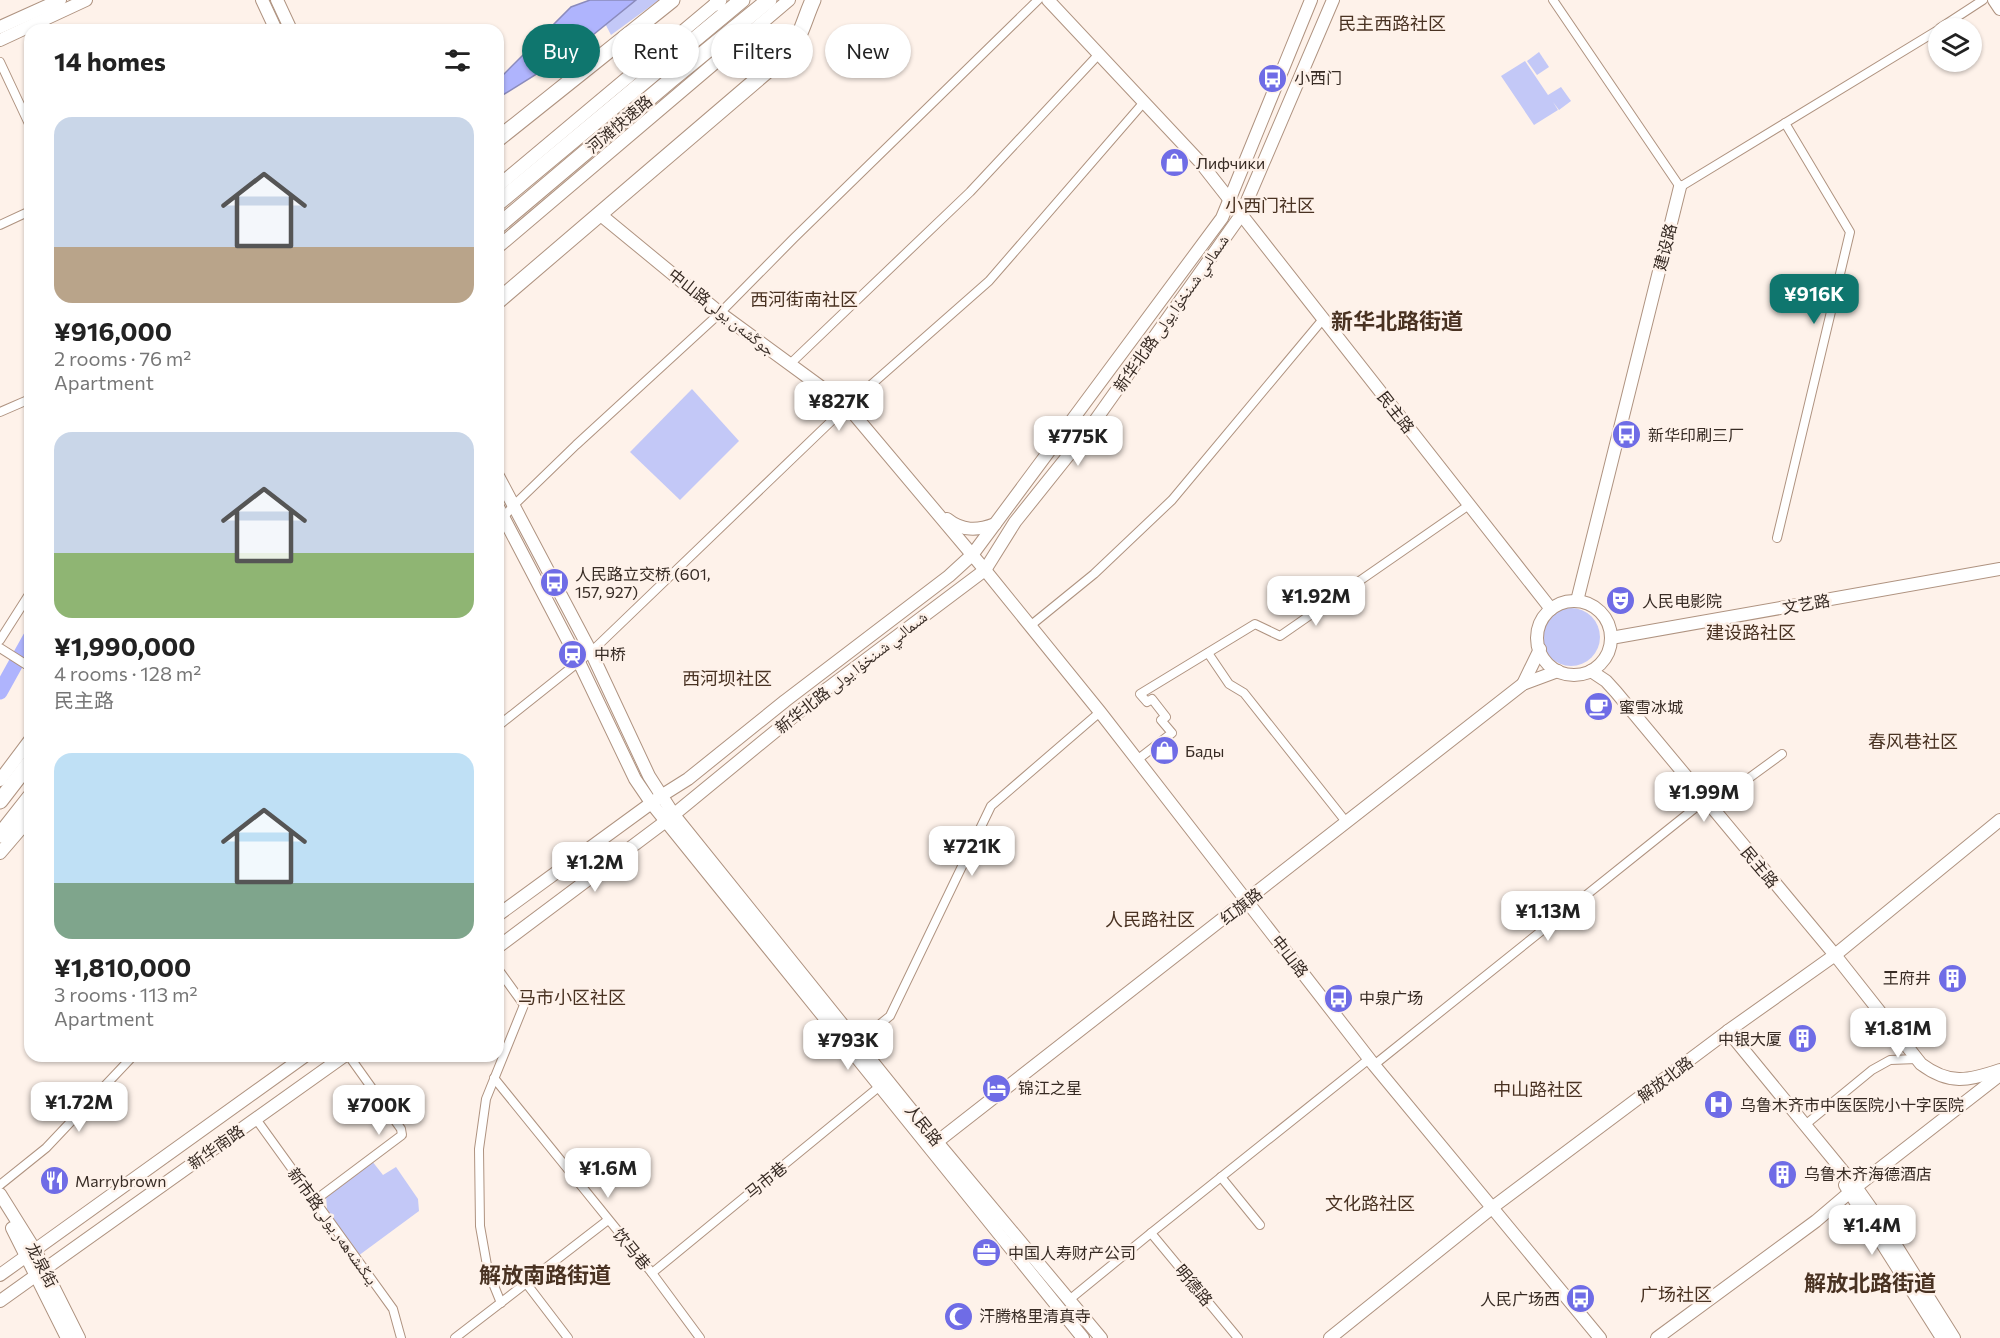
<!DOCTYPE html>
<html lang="en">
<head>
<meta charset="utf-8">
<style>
	:root { --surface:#fff; --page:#f6f6f6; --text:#222; --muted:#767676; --accent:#0f766e }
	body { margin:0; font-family:Commissioner,"Noto Naskh Arabic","Noto Sans SC",sans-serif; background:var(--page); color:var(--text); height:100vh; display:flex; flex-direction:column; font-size:22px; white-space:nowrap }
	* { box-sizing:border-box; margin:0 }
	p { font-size:20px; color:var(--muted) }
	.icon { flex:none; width:33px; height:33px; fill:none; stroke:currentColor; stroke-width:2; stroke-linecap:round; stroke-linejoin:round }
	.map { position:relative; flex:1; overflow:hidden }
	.drawer { position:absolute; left:24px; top:24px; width:480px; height:1038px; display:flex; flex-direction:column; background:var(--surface); border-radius:18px; box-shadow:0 2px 4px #0004 }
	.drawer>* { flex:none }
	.banner { position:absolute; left:522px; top:24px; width:570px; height:54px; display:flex; gap:12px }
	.fabs { position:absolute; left:1928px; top:18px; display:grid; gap:12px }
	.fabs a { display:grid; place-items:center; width:54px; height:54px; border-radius:50%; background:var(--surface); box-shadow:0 2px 4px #0004; font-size:30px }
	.price { position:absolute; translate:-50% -51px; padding:0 14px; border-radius:12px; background:#fff; color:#222; font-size:20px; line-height:39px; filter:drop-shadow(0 2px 3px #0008) }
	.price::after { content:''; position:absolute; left:50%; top:36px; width:18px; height:14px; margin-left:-9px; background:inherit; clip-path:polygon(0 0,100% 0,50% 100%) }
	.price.current { background:var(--accent); color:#fff }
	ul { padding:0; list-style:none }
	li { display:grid; align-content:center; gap:12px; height:318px; padding:0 30px }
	li span { display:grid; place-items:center; height:186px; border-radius:18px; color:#555 }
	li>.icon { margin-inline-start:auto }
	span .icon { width:108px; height:108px; fill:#fffc; stroke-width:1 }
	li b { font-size:26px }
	h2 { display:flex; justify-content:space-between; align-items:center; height:72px; padding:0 30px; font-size:26px }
	.chip { padding:0 21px; border-radius:27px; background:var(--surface); box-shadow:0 2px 4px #0004; font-size:21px; line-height:54px }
	.chip.current { background:var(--accent); color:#fff }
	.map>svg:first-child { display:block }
	.green { fill:#c3c8f7 }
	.water { fill:#afb4fd; stroke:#8b8bbc; stroke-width:1.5 }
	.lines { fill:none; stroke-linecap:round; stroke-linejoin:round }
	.river { stroke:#afb4fd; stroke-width:15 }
	.street-casing { stroke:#af9380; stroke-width:10 }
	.secondary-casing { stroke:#af9380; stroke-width:14 }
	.primary-casing { stroke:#af9380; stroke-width:14 }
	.highway-casing { stroke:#af9380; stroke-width:17 }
	.street { stroke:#fff; stroke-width:8 }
	.secondary { stroke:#fff; stroke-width:12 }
	.primary { stroke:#fff; stroke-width:12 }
	.highway { stroke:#fff; stroke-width:15 }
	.labels { text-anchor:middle; stroke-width:5; stroke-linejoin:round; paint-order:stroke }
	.poi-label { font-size:16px; fill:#372b24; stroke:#fef2ea; text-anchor:start }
	.street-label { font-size:16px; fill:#372b24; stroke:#fef2ea }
	.neighbourhood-label { font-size:18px; fill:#493222; stroke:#fef2ea }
	.district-label { font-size:22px; font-weight:bold; fill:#493222; stroke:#fef2ea }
</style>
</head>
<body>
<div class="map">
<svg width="2000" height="1338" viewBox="0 0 2000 1338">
	<rect width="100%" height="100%" fill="#fef2ea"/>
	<g class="green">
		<polygon points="593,0 659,0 611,35"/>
		<polygon points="1539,52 1549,67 1537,75 1527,61"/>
		<polygon points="1525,61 1548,95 1561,87 1571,101 1559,110 1553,102 1558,110 1534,125 1501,76"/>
		<polygon points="692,389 739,441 680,500 630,452"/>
		<circle cx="1571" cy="637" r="29"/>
		<polygon points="372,1161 383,1175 396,1167 418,1199 419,1211 358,1256 327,1209 326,1196"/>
	</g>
	<polygon class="water" points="590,0 636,0 572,52 498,98 498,80 571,7"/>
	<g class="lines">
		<polyline class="river" points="0,692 30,638"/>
		<defs>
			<g id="street">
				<polyline points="1553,0 1680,187 1938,30"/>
				<polyline points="1940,28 1983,0"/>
				<polyline points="0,62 30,126"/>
				<polyline points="0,225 30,211"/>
				<polyline points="790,364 970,192 1099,54"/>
				<polyline points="0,412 30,399"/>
				<polyline points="498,524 513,506 576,445 720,313 794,238 1038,0"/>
				<polyline points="1777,538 1850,232 1785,123"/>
				<polyline points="1030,626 1094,574 1172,500 1324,318"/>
				<polyline points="0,640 30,593"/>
				<polyline points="0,648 30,667"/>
				<polyline points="1208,653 1229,684 1244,693 1347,823"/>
				<polyline points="498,726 591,652 847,406 989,281 1144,102"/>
				<polyline points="1137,760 1172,733 1161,720 1166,717 1152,699 1147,702 1140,694 1255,624 1280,636 1469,505"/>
				<polyline points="498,969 524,1005 486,1099 479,1149 480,1226 488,1271 501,1303"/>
				<polyline points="857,1043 890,1016 991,806 1100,712"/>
				<polyline points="1374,1065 1705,800 1734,789 1782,754"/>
				<polyline points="494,1078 652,1273 700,1338"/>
				<polyline points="256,1119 393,1309 401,1338"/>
				<polyline points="1805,1125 1872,1070 1890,1060 1917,1059"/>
				<polyline points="1221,1177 1260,1225"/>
				<polyline points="0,1185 46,1148 133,1056"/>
				<polyline points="314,1201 402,1135 401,1129 349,1056"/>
				<polyline points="1151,1233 1238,1338"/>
				<polyline points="652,1273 880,1086"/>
				<polyline points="526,1283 568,1338"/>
				<polyline points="1069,1300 1151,1233 1369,1059"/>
				<polyline points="455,1338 608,1220"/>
			</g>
			<g id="secondary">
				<polyline points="262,0 276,30"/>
				<polyline points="277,0 291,30"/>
				<polyline points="1048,0 1200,162 1551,609"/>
				<polyline points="0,27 60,0"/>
				<polyline points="0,40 86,0"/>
				<polyline points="498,186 720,0"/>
				<polyline points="602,216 720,313 847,406 985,570 1100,712 1374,1065 1600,1338"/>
				<polyline points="498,247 789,0"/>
				<polyline points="498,476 591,652 649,776 674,815 937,1142 1101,1338"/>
				<polyline points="498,507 579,662 635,779 652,804 1083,1338"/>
				<path d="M947 519C962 531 977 531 995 524"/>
				<polyline points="1577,601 1680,187"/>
				<circle cx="1574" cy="638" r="37"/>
				<polyline points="1611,638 2000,569"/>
				<path d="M1591 671 1606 681 1616 692 1835 955 1921 1064C1949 1085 1968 1081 2000 1070"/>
				<polyline points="1523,684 1540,649"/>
				<polyline points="0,780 30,740"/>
				<polyline points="0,853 30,818"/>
				<polyline points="498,915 661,796 688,779 785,701 949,576 972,555 1222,218 1311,0"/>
				<polyline points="498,947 666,821 828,688 985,570 1015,522 1087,432 1241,215 1333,0"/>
				<polyline points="1728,1031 1856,1187 1885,1228 1954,1338"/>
				<polyline points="933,1145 1523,684 1558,671"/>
				<polyline points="1845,1185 1942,1338"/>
				<polyline points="0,1194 35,1250 79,1338"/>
				<polyline points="12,1228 67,1338"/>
				<polyline points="0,1275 305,1056"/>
				<polyline points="0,1301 344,1056"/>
			</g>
			<g id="primary">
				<polyline points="1994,0 2000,9"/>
				<polyline points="1330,1338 1493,1207 1728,1031 1835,955 2000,820"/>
				<polyline points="1657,1338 1816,1221 1856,1187 2000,1075"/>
			</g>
			<g id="highway">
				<polyline points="717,3 719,0"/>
				<path d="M747 34C774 29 777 53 761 70"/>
				<polyline points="498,139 672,0"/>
				<polyline points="498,203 742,0"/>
				<polyline points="498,226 672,79 769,0"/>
				<path d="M498 301 788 53C802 35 804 20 813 0"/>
				<polyline points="0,801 30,762"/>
				<polyline points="0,835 30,797"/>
			</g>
		</defs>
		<use href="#street" class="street-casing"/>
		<use href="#secondary" class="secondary-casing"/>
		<use href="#primary" class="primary-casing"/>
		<use href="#highway" class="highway-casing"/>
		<use href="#street" class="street"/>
		<use href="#secondary" class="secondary"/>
		<use href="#primary" class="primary"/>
		<use href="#highway" class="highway"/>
	</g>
	<defs>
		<symbol id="bus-disc" viewBox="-11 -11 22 22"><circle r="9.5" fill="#6f6ce6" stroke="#fef2ea"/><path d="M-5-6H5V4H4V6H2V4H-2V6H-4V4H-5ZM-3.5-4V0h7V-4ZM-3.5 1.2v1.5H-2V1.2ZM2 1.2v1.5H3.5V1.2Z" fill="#fff"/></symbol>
		<symbol id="shop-disc" viewBox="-11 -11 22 22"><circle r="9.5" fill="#6f6ce6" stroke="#fef2ea"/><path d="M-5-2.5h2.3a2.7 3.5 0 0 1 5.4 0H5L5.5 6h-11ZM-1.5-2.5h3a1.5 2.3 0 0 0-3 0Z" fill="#fff"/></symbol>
		<symbol id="theatre-disc" viewBox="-11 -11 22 22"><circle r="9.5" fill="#6f6ce6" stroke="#fef2ea"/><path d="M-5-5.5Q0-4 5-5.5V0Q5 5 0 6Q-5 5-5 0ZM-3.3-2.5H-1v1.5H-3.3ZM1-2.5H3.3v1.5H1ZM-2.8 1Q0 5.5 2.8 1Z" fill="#fff"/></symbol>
		<symbol id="station-disc" viewBox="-11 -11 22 22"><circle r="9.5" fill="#6f6ce6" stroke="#fef2ea"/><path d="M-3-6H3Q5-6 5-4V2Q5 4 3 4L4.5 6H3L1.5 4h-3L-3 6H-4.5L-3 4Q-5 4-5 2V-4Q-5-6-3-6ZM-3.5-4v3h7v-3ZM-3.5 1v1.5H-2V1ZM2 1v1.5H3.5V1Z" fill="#fff"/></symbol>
		<symbol id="cafe-disc" viewBox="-11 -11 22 22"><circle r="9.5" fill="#6f6ce6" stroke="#fef2ea"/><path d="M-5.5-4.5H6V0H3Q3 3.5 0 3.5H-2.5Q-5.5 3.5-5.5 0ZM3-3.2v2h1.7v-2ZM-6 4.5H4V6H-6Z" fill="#fff"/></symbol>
		<symbol id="building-disc" viewBox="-11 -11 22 22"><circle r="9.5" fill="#6f6ce6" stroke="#fef2ea"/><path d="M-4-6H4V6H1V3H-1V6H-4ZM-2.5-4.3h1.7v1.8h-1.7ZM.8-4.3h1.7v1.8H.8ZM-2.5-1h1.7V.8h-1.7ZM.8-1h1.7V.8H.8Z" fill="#fff"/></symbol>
		<symbol id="hotel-disc" viewBox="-11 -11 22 22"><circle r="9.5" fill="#6f6ce6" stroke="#fef2ea"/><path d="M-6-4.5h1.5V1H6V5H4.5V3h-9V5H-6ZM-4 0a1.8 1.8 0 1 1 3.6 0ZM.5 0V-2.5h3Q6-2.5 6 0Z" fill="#fff"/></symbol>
		<symbol id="hospital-disc" viewBox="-11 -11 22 22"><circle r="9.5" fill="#6f6ce6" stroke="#fef2ea"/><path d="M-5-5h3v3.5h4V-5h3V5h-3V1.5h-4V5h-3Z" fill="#fff"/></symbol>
		<symbol id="restaurant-disc" viewBox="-11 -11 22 22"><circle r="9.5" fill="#6f6ce6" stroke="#fef2ea"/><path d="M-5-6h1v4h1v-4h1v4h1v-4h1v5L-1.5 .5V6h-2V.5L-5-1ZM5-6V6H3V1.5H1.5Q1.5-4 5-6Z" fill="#fff"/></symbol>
		<symbol id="office-disc" viewBox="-11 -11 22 22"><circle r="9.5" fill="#6f6ce6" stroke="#fef2ea"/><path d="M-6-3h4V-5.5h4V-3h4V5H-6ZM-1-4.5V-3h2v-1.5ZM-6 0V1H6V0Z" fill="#fff"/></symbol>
		<symbol id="mosque-disc" viewBox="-11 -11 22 22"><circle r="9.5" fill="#6f6ce6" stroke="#fef2ea"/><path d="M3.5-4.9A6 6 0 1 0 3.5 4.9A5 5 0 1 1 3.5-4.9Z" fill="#fff"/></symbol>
	</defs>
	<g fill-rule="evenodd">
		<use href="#bus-disc" x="1256" y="62" width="33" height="33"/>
		<use href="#shop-disc" x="1158" y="146" width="33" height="33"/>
		<use href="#bus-disc" x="1610" y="418" width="33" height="33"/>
		<use href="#bus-disc" x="538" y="566" width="33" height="33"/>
		<use href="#theatre-disc" x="1604" y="584" width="33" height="33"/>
		<use href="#station-disc" x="556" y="638" width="33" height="33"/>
		<use href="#cafe-disc" x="1582" y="690" width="33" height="33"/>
		<use href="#shop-disc" x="1148" y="734" width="33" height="33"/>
		<use href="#building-disc" x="1936" y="962" width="33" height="33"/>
		<use href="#bus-disc" x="1322" y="982" width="33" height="33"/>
		<use href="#building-disc" x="1786" y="1022" width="33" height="33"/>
		<use href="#hotel-disc" x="980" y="1072" width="33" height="33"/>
		<use href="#hospital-disc" x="1702" y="1088" width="33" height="33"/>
		<use href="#building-disc" x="1766" y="1158" width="33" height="33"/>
		<use href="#restaurant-disc" x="38" y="1164" width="33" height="33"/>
		<use href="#office-disc" x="970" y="1236" width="33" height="33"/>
		<use href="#bus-disc" x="1564" y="1282" width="33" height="33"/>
		<use href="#mosque-disc" x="942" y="1300" width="33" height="33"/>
	</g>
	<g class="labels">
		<g class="poi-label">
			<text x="1294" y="84">小西门</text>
			<text x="1196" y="169">Лифчики</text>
			<text x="1648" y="441">新华印刷三厂</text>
			<text x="575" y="580">人民路立交桥 (601,<tspan x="575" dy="18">157, 927)</tspan></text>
			<text x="1642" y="607">人民电影院</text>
			<text x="594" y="660">中桥</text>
			<text x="1619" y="713">蜜雪冰城</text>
			<text x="1185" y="757">Бады</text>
			<text x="1931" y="984" text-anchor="end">王府井</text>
			<text x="1359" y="1004">中泉广场</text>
			<text x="1782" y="1045" text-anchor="end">中银大厦</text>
			<text x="1018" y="1094">锦江之星</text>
			<text x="1740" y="1111">乌鲁木齐市中医医院小十字医院</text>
			<text x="1804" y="1180">乌鲁木齐海德酒店</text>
			<text x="75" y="1187">Marrybrown</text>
			<text x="1008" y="1259">中国人寿财产公司</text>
			<text x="1560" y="1305" text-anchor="end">人民广场西</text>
			<text x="979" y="1322">汗腾格里清真寺</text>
		</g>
		<g class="street-label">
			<text transform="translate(619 124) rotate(-40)" y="6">河滩快速路</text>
			<text transform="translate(1665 247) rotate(-76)" y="6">建设路</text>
			<text transform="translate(722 312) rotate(38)" y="6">中山路جوڭشەن يولى</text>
			<text transform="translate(1171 313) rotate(-55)" y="6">新华北路 شىمالىي شىنخۇا يولى</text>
			<text transform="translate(1396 412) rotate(52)" y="6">民主路</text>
			<text transform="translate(1806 604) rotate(-10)" y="6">文艺路</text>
			<text transform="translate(851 672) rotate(-38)" y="6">新华北路 شىمالىي شىنخۇا يولى</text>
			<text transform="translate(1760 867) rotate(50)" y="6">民主路</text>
			<text transform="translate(1241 906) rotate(-38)" y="6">红旗路</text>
			<text transform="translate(1290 956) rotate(52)" y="6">中山路</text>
			<text transform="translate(1665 1079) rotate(-37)" y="6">解放北路</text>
			<text transform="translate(924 1125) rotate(51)" y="6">人民路</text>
			<text transform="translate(216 1147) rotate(-35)" y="6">新华南路</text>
			<text transform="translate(766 1180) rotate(-39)" y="6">马市巷</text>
			<text transform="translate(333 1226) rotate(54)" y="6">新市路يىڭىشەھەر يولى</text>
			<text transform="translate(632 1249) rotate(50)" y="6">饮马巷</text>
			<text transform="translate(42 1265) rotate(62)" y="6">龙泉街</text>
			<text transform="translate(1194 1285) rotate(50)" y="6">明德路</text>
		</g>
		<g class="neighbourhood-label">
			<text x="1392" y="30">民主西路社区</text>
			<text x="1270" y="212">小西门社区</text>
			<text x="804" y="306">西河街南社区</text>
			<text x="1751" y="639">建设路社区</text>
			<text x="727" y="685">西河坝社区</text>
			<text x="1913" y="748">春风巷社区</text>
			<text x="1150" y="926">人民路社区</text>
			<text x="572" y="1004">马市小区社区</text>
			<text x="1538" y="1096">中山路社区</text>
			<text x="1370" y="1210">文化路社区</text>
			<text x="1676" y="1301">广场社区</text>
		</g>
		<g class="district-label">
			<text x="1397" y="329">新华北路街道</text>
			<text x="545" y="1283">解放南路街道</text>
			<text x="1870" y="1291">解放北路街道</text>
		</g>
	</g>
</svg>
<div class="fabs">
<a><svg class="icon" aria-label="layers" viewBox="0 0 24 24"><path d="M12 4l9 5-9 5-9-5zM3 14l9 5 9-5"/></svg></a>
</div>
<b class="price current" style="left:1814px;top:325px">¥916K</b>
<b class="price" style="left:839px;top:432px">¥827K</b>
<b class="price" style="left:1078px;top:467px">¥775K</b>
<b class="price" style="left:1316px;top:627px">¥1.92M</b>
<b class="price" style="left:1704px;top:823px">¥1.99M</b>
<b class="price" style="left:972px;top:877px">¥721K</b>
<b class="price" style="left:595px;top:893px">¥1.2M</b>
<b class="price" style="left:1548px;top:942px">¥1.13M</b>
<b class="price" style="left:1898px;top:1059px">¥1.81M</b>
<b class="price" style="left:848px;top:1071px">¥793K</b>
<b class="price" style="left:79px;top:1133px">¥1.72M</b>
<b class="price" style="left:379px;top:1136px">¥700K</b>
<b class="price" style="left:608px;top:1199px">¥1.6M</b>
<b class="price" style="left:1872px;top:1256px">¥1.4M</b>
<div class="banner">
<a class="chip current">Buy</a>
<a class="chip">Rent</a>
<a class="chip">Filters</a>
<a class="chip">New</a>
</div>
<section class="drawer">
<h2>14 homes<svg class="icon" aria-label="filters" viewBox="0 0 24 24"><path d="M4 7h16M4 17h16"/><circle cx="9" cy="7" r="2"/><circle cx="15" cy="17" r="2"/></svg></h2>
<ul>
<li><span style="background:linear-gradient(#c9d6e8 70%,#b9a48a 0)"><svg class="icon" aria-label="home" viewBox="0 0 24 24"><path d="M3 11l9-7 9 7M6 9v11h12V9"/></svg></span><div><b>¥916,000</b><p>2 rooms · 76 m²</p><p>Apartment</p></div></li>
<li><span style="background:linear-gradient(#c9d6e8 65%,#8fb573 0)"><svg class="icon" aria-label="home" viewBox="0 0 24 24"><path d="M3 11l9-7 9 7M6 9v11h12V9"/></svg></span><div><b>¥1,990,000</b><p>4 rooms · 128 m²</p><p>民主路</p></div></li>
<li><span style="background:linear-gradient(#bfe0f5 70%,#7fa58c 0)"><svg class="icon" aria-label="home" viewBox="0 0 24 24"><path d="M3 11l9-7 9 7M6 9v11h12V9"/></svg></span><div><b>¥1,810,000</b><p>3 rooms · 113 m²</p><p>Apartment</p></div></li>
</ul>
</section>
</div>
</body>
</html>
